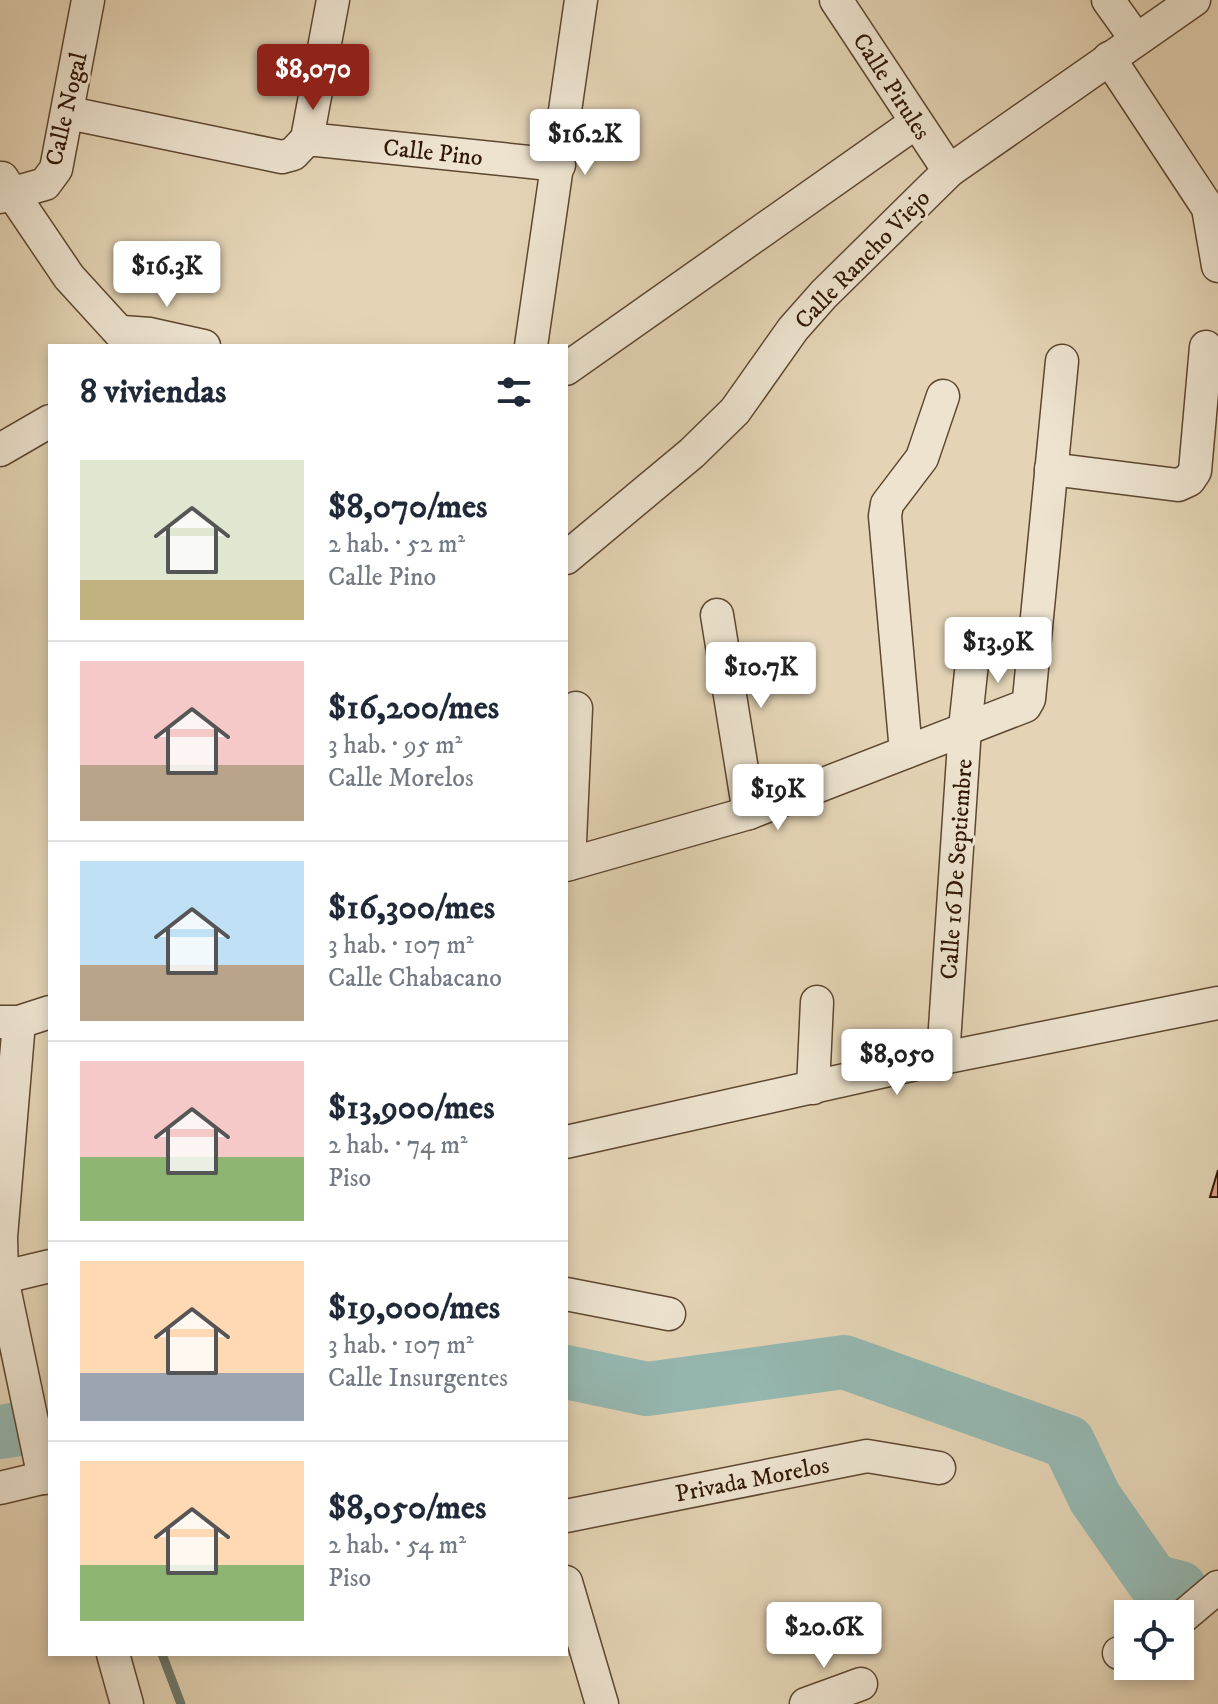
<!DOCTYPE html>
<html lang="es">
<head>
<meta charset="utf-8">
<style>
	:root { --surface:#fff; --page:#f6f6f7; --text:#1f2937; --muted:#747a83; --line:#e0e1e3; --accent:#8f2418 }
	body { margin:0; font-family:"IM FELL DW Pica",serif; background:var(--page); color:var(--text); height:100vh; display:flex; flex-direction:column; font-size:30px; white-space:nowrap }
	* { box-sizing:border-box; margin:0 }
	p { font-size:26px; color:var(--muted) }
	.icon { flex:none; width:44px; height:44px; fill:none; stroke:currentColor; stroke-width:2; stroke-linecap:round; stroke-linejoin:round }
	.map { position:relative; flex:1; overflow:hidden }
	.side { position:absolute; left:48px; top:344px; width:520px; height:1312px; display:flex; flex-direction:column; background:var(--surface); border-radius:0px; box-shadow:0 4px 12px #0003 }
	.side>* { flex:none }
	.fabs { position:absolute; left:1114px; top:1600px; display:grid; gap:16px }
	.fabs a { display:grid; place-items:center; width:80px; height:80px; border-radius:0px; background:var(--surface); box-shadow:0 4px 12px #0003; font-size:40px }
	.price { position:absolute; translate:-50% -68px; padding:0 18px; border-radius:8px; background:#fff; color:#222; font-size:26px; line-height:52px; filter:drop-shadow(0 2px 4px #0008) }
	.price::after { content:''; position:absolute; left:50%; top:48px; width:24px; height:18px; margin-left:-12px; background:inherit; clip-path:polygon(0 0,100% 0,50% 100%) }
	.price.active { background:var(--accent); color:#fff }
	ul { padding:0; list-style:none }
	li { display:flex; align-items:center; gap:24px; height:200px; padding:0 32px }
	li+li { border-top:2px solid var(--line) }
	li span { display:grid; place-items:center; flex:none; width:224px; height:160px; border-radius:0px; color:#555 }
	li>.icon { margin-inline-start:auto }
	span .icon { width:96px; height:96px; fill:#fffc; stroke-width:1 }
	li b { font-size:34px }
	h2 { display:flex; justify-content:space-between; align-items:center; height:96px; padding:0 32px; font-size:34px }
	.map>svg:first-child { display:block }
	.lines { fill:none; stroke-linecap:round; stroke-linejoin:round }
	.stream { stroke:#6d786c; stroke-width:9 }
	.river { stroke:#95b8b1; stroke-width:54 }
	.building { fill:#de9d85; stroke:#311804; stroke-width:2 }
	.minor-casing { stroke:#5e4730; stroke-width:35 }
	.minor { stroke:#ede3cf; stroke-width:32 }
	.labels { text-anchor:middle; stroke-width:6; stroke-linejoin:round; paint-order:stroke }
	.street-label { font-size:24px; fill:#311804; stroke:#ede3cf }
</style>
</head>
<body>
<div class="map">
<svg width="1218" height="1704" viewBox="0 0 1218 1704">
	<rect width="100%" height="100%" fill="#e4d4b5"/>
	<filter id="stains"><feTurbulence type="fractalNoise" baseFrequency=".0025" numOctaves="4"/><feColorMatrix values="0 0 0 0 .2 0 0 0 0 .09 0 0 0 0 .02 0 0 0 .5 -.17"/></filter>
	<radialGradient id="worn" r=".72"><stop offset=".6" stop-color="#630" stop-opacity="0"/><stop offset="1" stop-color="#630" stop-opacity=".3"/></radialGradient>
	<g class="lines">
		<polyline class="stream" points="162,1654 181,1704"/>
		<g class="river">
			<polyline points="566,1372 647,1389 844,1362 1068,1442 1095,1498 1153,1581 1180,1588"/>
			<polyline points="0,1432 18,1429"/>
		</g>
	</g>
	<polygon class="building" points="1218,1170 1218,1197 1210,1197"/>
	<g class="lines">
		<defs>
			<g id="minor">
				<polyline points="836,0 949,171"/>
				<polyline points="1108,0 1136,39"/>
				<polyline points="1109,58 1208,208 1218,266"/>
				<polyline points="69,113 282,157 293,154 307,139 559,165"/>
				<polyline points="307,139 333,0"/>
				<polyline points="2,178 69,277 132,346"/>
				<polyline points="0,197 45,184 56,169 88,0"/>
				<polyline points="122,332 150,334 204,346"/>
				<polyline points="531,346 581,0"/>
				<polyline points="566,369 915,123"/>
				<polyline points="0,450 50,421"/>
				<polyline points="1051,469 1178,485 1189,480 1195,471 1206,347"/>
				<polyline points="566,558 692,453 735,411 793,329 824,294 949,171 1194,0"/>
				<polyline points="717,615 749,813"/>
				<polyline points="906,752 885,516 887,504 922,458 943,396"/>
				<polyline points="569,864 576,708"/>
				<polyline points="566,865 749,813 1025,706 1029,699 1062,361"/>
				<polyline points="0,1022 19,1022 50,1012"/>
				<polyline points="19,1022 1,1237 2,1278 44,1478"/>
				<polyline points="943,1058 965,728 975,635"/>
				<polyline points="813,1088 817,1002"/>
				<polyline points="566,1142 943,1058 1218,1003"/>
				<polyline points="0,1278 50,1266"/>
				<polyline points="566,1294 669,1314"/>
				<polyline points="0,1488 50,1476"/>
				<polyline points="566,1516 867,1456 939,1468"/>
				<polyline points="566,1582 602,1704"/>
				<polyline points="1180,1619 1218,1587"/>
				<polyline points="1119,1653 1128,1650"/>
				<polyline points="113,1654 127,1704"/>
				<polyline points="806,1704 861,1684"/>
			</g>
		</defs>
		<use href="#minor" class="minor-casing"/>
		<use href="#minor" class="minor"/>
	</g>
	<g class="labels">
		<g class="street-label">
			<text transform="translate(892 86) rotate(57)" y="8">Calle Pirules</text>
			<text transform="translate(66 109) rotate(-77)" y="8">Calle Nogal</text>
			<text transform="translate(433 152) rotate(6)" y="8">Calle Pino</text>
			<text transform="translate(862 259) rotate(-46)" y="8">Calle Rancho Viejo</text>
			<text transform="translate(956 869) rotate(-86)" y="8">Calle 16 De Septiembre</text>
			<text transform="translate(752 1479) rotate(-11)" y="8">Privada Morelos</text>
		</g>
	</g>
	<rect width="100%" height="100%" filter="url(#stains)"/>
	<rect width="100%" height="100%" fill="url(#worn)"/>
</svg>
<div class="fabs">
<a><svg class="icon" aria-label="locate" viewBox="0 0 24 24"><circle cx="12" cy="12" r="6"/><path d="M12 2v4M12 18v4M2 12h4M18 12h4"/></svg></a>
</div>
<b class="price active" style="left:313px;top:112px">$8,070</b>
<b class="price" style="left:585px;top:177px">$16.2K</b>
<b class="price" style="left:167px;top:309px">$16.3K</b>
<b class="price" style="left:998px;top:685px">$13.9K</b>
<b class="price" style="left:761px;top:710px">$10.7K</b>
<b class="price" style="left:778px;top:832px">$19K</b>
<b class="price" style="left:897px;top:1097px">$8,050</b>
<b class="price" style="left:824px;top:1670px">$20.6K</b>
<section class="side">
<h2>8 viviendas<svg class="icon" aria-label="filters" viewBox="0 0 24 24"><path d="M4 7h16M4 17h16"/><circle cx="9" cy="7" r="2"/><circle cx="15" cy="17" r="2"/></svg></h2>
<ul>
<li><span style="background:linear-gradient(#dfe7d0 75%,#c2b280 0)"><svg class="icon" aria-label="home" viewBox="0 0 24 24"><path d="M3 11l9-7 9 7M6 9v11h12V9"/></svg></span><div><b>$8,070/mes</b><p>2 hab. · 52 m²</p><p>Calle Pino</p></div></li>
<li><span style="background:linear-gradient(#f6c9c9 65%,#b9a48a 0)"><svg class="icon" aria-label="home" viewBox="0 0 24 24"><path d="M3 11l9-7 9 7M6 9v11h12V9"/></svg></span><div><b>$16,200/mes</b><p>3 hab. · 95 m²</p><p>Calle Morelos</p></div></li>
<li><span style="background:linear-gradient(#bfe0f5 65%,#b9a48a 0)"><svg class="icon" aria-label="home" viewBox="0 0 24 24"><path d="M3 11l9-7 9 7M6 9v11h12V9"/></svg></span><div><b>$16,300/mes</b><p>3 hab. · 107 m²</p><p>Calle Chabacano</p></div></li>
<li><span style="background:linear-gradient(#f6c9c9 60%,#8fb573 0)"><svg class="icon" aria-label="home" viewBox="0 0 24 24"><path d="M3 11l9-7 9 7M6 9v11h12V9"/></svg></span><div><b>$13,900/mes</b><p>2 hab. · 74 m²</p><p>Piso</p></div></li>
<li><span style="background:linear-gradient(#ffd9b3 70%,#9aa5b1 0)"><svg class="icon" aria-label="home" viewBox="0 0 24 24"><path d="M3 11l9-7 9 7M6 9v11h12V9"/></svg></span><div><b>$19,000/mes</b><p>3 hab. · 107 m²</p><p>Calle Insurgentes</p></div></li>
<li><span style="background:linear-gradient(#ffd9b3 65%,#8fb573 0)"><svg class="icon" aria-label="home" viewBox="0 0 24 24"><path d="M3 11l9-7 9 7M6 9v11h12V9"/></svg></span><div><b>$8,050/mes</b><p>2 hab. · 54 m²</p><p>Piso</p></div></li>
</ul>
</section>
</div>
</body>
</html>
